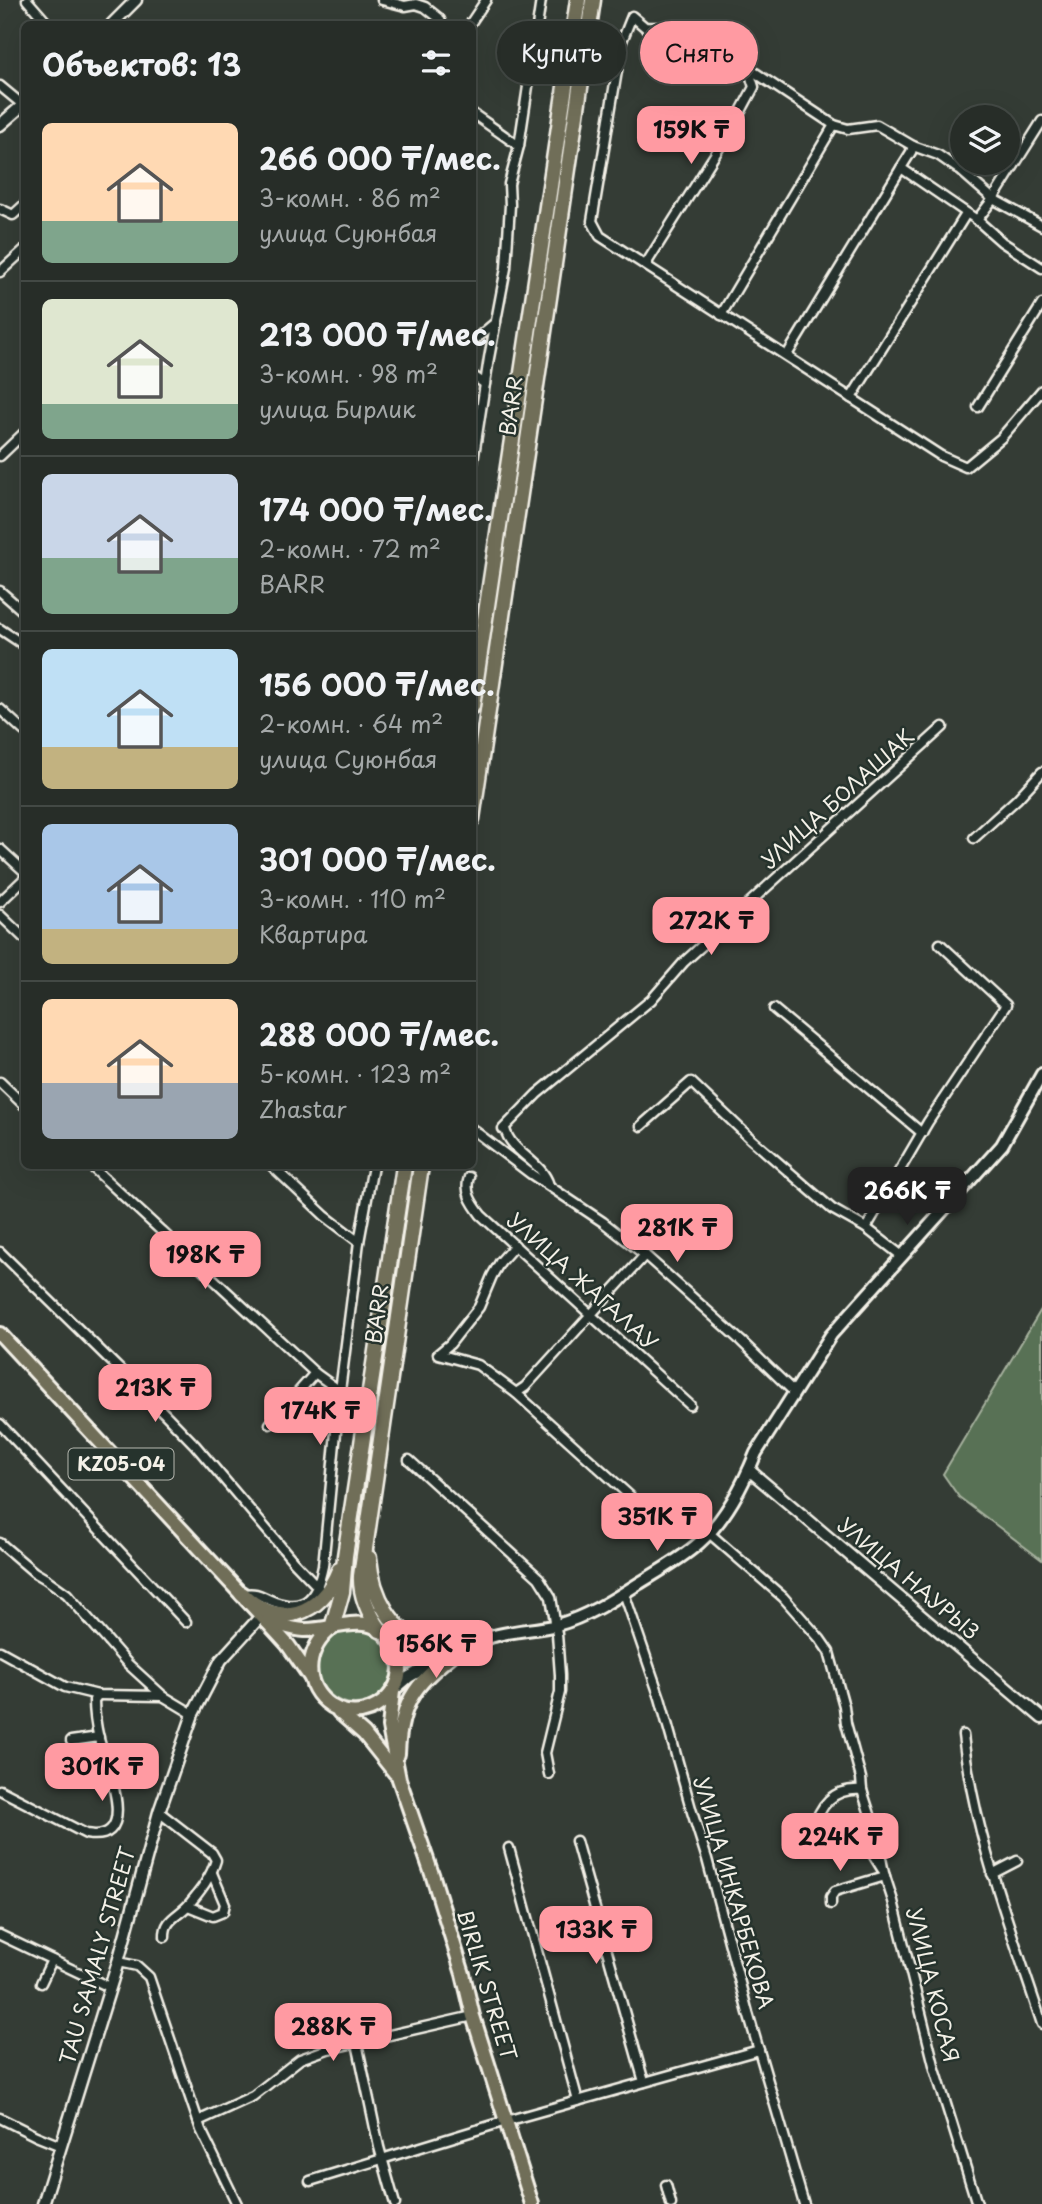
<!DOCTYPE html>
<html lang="ru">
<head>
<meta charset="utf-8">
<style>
	:root { --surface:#272d28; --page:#333934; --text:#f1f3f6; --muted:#a4a8a8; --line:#434945; --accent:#ff9aa2 }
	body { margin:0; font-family:"Playpen Sans",sans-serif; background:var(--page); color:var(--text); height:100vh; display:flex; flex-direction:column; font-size:26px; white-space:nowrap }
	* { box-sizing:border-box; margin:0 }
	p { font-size:23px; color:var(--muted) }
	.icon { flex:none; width:38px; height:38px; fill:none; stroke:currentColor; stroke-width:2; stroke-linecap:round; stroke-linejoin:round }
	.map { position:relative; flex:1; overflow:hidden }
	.panel { position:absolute; left:21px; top:21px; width:455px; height:1148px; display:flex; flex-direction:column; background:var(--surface); border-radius:10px; box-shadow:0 7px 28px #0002,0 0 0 2px var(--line) }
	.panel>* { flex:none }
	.hud { position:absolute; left:497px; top:21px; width:439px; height:63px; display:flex; gap:14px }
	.tools { position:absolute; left:950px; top:105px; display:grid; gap:14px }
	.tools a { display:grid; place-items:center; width:70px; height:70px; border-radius:50%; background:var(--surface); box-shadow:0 7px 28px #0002,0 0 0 2px var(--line); font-size:35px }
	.price { position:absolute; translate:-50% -60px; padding:0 16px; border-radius:14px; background:var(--accent); color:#111; font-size:23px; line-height:46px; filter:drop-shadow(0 2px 4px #0008) }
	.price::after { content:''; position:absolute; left:50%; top:42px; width:21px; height:16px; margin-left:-10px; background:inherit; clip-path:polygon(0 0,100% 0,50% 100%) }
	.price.active { background:#222; color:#fff }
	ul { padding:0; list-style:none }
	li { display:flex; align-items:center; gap:21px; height:175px; padding:0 21px }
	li+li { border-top:2px solid var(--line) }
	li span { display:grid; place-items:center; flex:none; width:196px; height:140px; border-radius:10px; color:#555 }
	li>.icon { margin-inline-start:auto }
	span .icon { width:84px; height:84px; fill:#fffc; stroke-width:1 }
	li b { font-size:30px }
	h2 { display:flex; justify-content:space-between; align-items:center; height:84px; padding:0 21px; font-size:30px }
	.chip { padding:0 24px; border-radius:32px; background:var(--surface); box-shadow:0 7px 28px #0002,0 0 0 2px var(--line); font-size:24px; line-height:63px }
	.chip.active { background:var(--accent); color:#111 }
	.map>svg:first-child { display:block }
	.green { fill:#597155; stroke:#a6b19e; stroke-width:2 }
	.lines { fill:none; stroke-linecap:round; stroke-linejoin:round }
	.minor-casing { stroke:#f4f1e8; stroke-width:13 }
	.tertiary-casing { stroke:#f4f1e8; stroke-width:15 }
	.secondary-casing { stroke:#f4f1e8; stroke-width:16 }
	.primary-casing { stroke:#f4f1e8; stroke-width:18 }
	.trunk-casing { stroke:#f4f1e8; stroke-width:19 }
	.minor { stroke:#26332d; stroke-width:8 }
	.tertiary { stroke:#26332d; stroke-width:10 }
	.secondary { stroke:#26332d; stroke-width:10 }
	.primary { stroke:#706e59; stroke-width:12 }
	.trunk { stroke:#706e59; stroke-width:14 }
	.labels { text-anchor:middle; stroke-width:5; stroke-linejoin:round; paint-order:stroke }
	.shield { fill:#26332d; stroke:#b6b8b0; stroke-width:2 }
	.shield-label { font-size:19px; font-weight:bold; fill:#f4f1e8 }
	.street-label { font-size:21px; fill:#f4f1e8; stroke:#26332d }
</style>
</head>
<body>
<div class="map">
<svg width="1042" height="2204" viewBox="0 0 1042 2204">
	<rect width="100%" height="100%" fill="#343c35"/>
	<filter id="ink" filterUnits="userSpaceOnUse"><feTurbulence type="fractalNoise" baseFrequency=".0143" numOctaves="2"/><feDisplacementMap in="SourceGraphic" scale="14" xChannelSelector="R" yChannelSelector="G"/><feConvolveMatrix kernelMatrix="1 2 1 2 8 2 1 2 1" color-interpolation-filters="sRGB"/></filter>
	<g filter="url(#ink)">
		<g class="green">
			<polygon points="1042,1308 1042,1560 959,1497 943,1474"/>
			<circle cx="355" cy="1667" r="37"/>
		</g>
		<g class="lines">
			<defs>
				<g id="minor">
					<polyline points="27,0 48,24"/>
					<polyline points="382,0 405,6 416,4 425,7 439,18 442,24"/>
					<polyline points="470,24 486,0"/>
					<polyline points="0,86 23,105"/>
					<polyline points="472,113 519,146"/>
					<polyline points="913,146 938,155 961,171 993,199 1042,226"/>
					<polyline points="0,209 13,215 24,205"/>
					<polyline points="977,220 993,199 1042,121"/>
					<polyline points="646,264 733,126 754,87 748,68"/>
					<polyline points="1042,268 1002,242 977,220 901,168 911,152 913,146 877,125 848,129 834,125 733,58 714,40 684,28 645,27 632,16 622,41 592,221 600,236 941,456 966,467 1001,438 1042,390"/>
					<polyline points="0,272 24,250"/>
					<polyline points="721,315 834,125"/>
					<polyline points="472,342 496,322"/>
					<polyline points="787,355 901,168"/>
					<polyline points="472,375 485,384"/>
					<polyline points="851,398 966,214"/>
					<polyline points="978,407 1042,304"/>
					<polyline points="0,456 24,433"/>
					<polyline points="472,468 489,358 506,268 510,205 509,184 519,146 541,0"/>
					<polyline points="0,591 24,612"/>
					<polyline points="0,629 24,645"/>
					<polyline points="0,709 24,731"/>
					<polyline points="974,838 1017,799 1042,772"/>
					<polyline points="0,849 24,871"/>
					<polyline points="0,902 24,879"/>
					<polyline points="0,915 24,938"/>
					<polyline points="774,1009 922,1133"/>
					<polyline points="0,1082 24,1105"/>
					<polyline points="641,1126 691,1082 751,1139 832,1209 866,1228 902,1256"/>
					<polyline points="472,1129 531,1174 603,1222 645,1255 741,1341 794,1392"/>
					<polyline points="91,1166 315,1373 340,1391"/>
					<polyline points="272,1166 325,1216 359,1242"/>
					<path d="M469 1177C464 1192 472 1203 481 1215L690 1405"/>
					<path d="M549 1185C542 1161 511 1153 505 1129H503L537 1094 651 1000 684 962 943 727"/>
					<polyline points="866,1228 928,1122 1006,1005 940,944"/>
					<polyline points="515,1245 500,1262 492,1276 479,1307 450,1344 438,1354 478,1365 516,1393 630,1496"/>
					<polyline points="0,1252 165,1414 195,1445 294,1562 318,1587"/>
					<polyline points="516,1393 525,1387 645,1255"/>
					<polyline points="0,1424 186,1622"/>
					<polyline points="270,1424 315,1373"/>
					<polyline points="409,1460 539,1578 551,1597 557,1634 560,1675 560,1692 545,1753 549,1774"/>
					<polyline points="709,1533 783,1597 820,1639 829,1652 844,1706 846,1723 861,1778 862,1790 876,1833 884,1873 893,1901 935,2069 977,2204"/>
					<polyline points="0,1543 34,1572 46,1579 67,1594 128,1664 163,1696"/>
					<polyline points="624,1593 660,1698 692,1812 707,1859 748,2013 804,2204"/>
					<path d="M244 1594C260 1592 261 1597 275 1602 308 1613 317 1595 323 1566L340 1391 359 1242 373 1166"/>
					<polyline points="0,1651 65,1687 98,1695 163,1696 193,1714"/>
					<path d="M963 1735C974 1835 1011 1929 1042 2024"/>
					<polyline points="71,1741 99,1737"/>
					<path d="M0 1790 86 1834C142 1844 106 1765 99 1739 96 1726 94 1713 94 1700L98 1695"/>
					<path d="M159 1812 212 1853 216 1860C211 1877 201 1890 190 1903 180 1916 164 1918 165 1937"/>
					<path d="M812 1832C820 1805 832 1788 862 1790"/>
					<polyline points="576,1841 644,2082"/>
					<polyline points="509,1848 578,2101"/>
					<polyline points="869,1848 882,1869"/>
					<polyline points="992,1874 1017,1861"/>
					<polyline points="831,1904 831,1897 835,1891 885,1876"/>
					<polyline points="188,1906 213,1916 223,1912 225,1904 212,1873"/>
					<polyline points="0,1935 109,1987"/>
					<polyline points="118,1962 137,1966 149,1977 201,2130 237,2204"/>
					<polyline points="41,1983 52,1960"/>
					<polyline points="357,2043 379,2147 395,2204"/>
					<polyline points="0,2118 36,2136 61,2146"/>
					<polyline points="198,2121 253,2096 300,2059 328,2049 473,2016"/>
					<polyline points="310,2181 506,2121 759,2050"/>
					<polyline points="666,2185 671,2204"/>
				</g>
				<g id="tertiary">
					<polyline points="112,24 136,0"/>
					<polyline points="0,125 24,104"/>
					<polyline points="749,1470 1042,1718"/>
					<polyline points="43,2204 118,1962 159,1812 193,1714 221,1660 261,1616"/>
				</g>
				<g id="secondary">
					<path d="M389 1637C438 1666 445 1648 494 1636 515 1630 537 1630 557 1625 586 1617 613 1600 638 1584 659 1571 681 1559 699 1543 726 1519 743 1485 756 1453L831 1335 1002 1145 1042 1074"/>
					<polyline points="395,1689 409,1677 442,1658"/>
				</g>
				<g id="primary">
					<polyline points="0,1334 267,1622 288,1645 311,1678"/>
					<path d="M267 1622C279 1624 291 1629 304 1630 337 1631 374 1606 395 1648 417 1690 362 1733 326 1702 301 1680 308 1647 332 1628"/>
					<polyline points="393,1691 389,1727 399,1779 433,1877 463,1974 473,2016 532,2204"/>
					<polyline points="339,1712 364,1734 395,1773"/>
					<path d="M398 1754C400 1697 419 1681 462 1647"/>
				</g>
				<g id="trunk">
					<polyline points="472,706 578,0"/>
					<polyline points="472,819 593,0"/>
					<path d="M369 1558C372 1595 391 1633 428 1645 439 1648 451 1647 462 1647"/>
					<path d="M242 1594C279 1630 321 1616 339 1570"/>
					<polyline points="332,1628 342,1592 345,1556 404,1166"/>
					<path d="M380 1630C369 1614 360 1596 361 1576L421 1166"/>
				</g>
			</defs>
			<use href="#minor" class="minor-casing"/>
			<use href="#tertiary" class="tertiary-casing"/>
			<use href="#secondary" class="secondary-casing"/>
			<use href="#primary" class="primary-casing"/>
			<use href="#trunk" class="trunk-casing"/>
			<use href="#minor" class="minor"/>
			<use href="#tertiary" class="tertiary"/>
			<use href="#secondary" class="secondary"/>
			<use href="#primary" class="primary"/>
			<use href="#trunk" class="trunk"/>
		</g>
	</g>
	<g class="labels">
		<rect class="shield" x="68.5" y="1448.5" width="105" height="31" rx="5"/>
		<g class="shield-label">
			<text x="121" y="1471">KZ05-04</text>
		</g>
		<g class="street-label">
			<text transform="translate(512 406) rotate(-82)" y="7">BARR</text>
			<text transform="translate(838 799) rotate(-42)" y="7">УЛИЦА БОЛАШАК</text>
			<text transform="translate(582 1282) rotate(42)" y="7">УЛИЦА ЖАГАЛАУ</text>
			<text transform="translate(378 1314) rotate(-82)" y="7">BARR</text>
			<text transform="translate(908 1579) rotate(40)" y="7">УЛИЦА НАУРЫЗ</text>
			<text transform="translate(733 1893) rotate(74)" y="7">УЛИЦА ИНКАРБЕКОВА</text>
			<text transform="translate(98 1956) rotate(-74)" y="7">TAU SAMALY STREET</text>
			<text transform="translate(486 1985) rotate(73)" y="7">BIRLIK STREET</text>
			<text transform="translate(932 1985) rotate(76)" y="7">УЛИЦА КОСАЯ</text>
		</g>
	</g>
</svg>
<div class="tools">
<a><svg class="icon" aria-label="layers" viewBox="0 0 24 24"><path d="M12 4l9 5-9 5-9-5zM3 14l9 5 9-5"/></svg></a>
</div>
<b class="price" style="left:691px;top:166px">159K ₸</b>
<b class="price" style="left:711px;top:957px">272K ₸</b>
<b class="price active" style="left:907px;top:1227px">266K ₸</b>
<b class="price" style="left:677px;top:1264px">281K ₸</b>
<b class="price" style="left:205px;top:1291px">198K ₸</b>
<b class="price" style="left:155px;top:1424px">213K ₸</b>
<b class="price" style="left:320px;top:1447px">174K ₸</b>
<b class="price" style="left:657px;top:1553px">351K ₸</b>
<b class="price" style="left:436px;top:1680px">156K ₸</b>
<b class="price" style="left:102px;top:1803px">301K ₸</b>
<b class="price" style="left:840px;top:1873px">224K ₸</b>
<b class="price" style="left:596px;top:1966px">133K ₸</b>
<b class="price" style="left:333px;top:2063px">288K ₸</b>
<div class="hud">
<a class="chip">Купить</a>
<a class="chip active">Снять</a>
</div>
<section class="panel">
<h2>Объектов: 13<svg class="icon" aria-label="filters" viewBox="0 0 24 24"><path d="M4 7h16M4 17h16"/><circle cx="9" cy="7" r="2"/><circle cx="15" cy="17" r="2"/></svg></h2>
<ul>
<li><span style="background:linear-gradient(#ffd9b3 70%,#7fa58c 0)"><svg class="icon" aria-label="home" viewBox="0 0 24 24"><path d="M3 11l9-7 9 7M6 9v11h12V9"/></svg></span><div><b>266 000 ₸/мес.</b><p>3-комн. · 86 m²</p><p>улица Суюнбая</p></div></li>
<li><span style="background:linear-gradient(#dfe7d0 75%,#7fa58c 0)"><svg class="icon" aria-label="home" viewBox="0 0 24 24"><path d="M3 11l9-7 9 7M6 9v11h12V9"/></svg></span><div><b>213 000 ₸/мес.</b><p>3-комн. · 98 m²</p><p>улица Бирлик</p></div></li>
<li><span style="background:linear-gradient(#c9d6e8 60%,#7fa58c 0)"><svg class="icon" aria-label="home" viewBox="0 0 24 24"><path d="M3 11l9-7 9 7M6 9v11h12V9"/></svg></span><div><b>174 000 ₸/мес.</b><p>2-комн. · 72 m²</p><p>BARR</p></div></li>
<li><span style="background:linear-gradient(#bfe0f5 70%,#c2b280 0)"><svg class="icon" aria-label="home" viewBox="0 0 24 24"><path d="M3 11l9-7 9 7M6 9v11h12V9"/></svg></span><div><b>156 000 ₸/мес.</b><p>2-комн. · 64 m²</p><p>улица Суюнбая</p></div></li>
<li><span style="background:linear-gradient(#a9c7e8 75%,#c2b280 0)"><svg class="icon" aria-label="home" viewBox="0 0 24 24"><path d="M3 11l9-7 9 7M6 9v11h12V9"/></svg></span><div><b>301 000 ₸/мес.</b><p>3-комн. · 110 m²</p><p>Квартира</p></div></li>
<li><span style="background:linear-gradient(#ffd9b3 60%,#9aa5b1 0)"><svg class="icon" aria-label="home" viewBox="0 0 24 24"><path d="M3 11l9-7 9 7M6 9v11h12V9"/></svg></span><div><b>288 000 ₸/мес.</b><p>5-комн. · 123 m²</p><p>Zhastar</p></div></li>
</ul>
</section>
</div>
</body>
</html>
